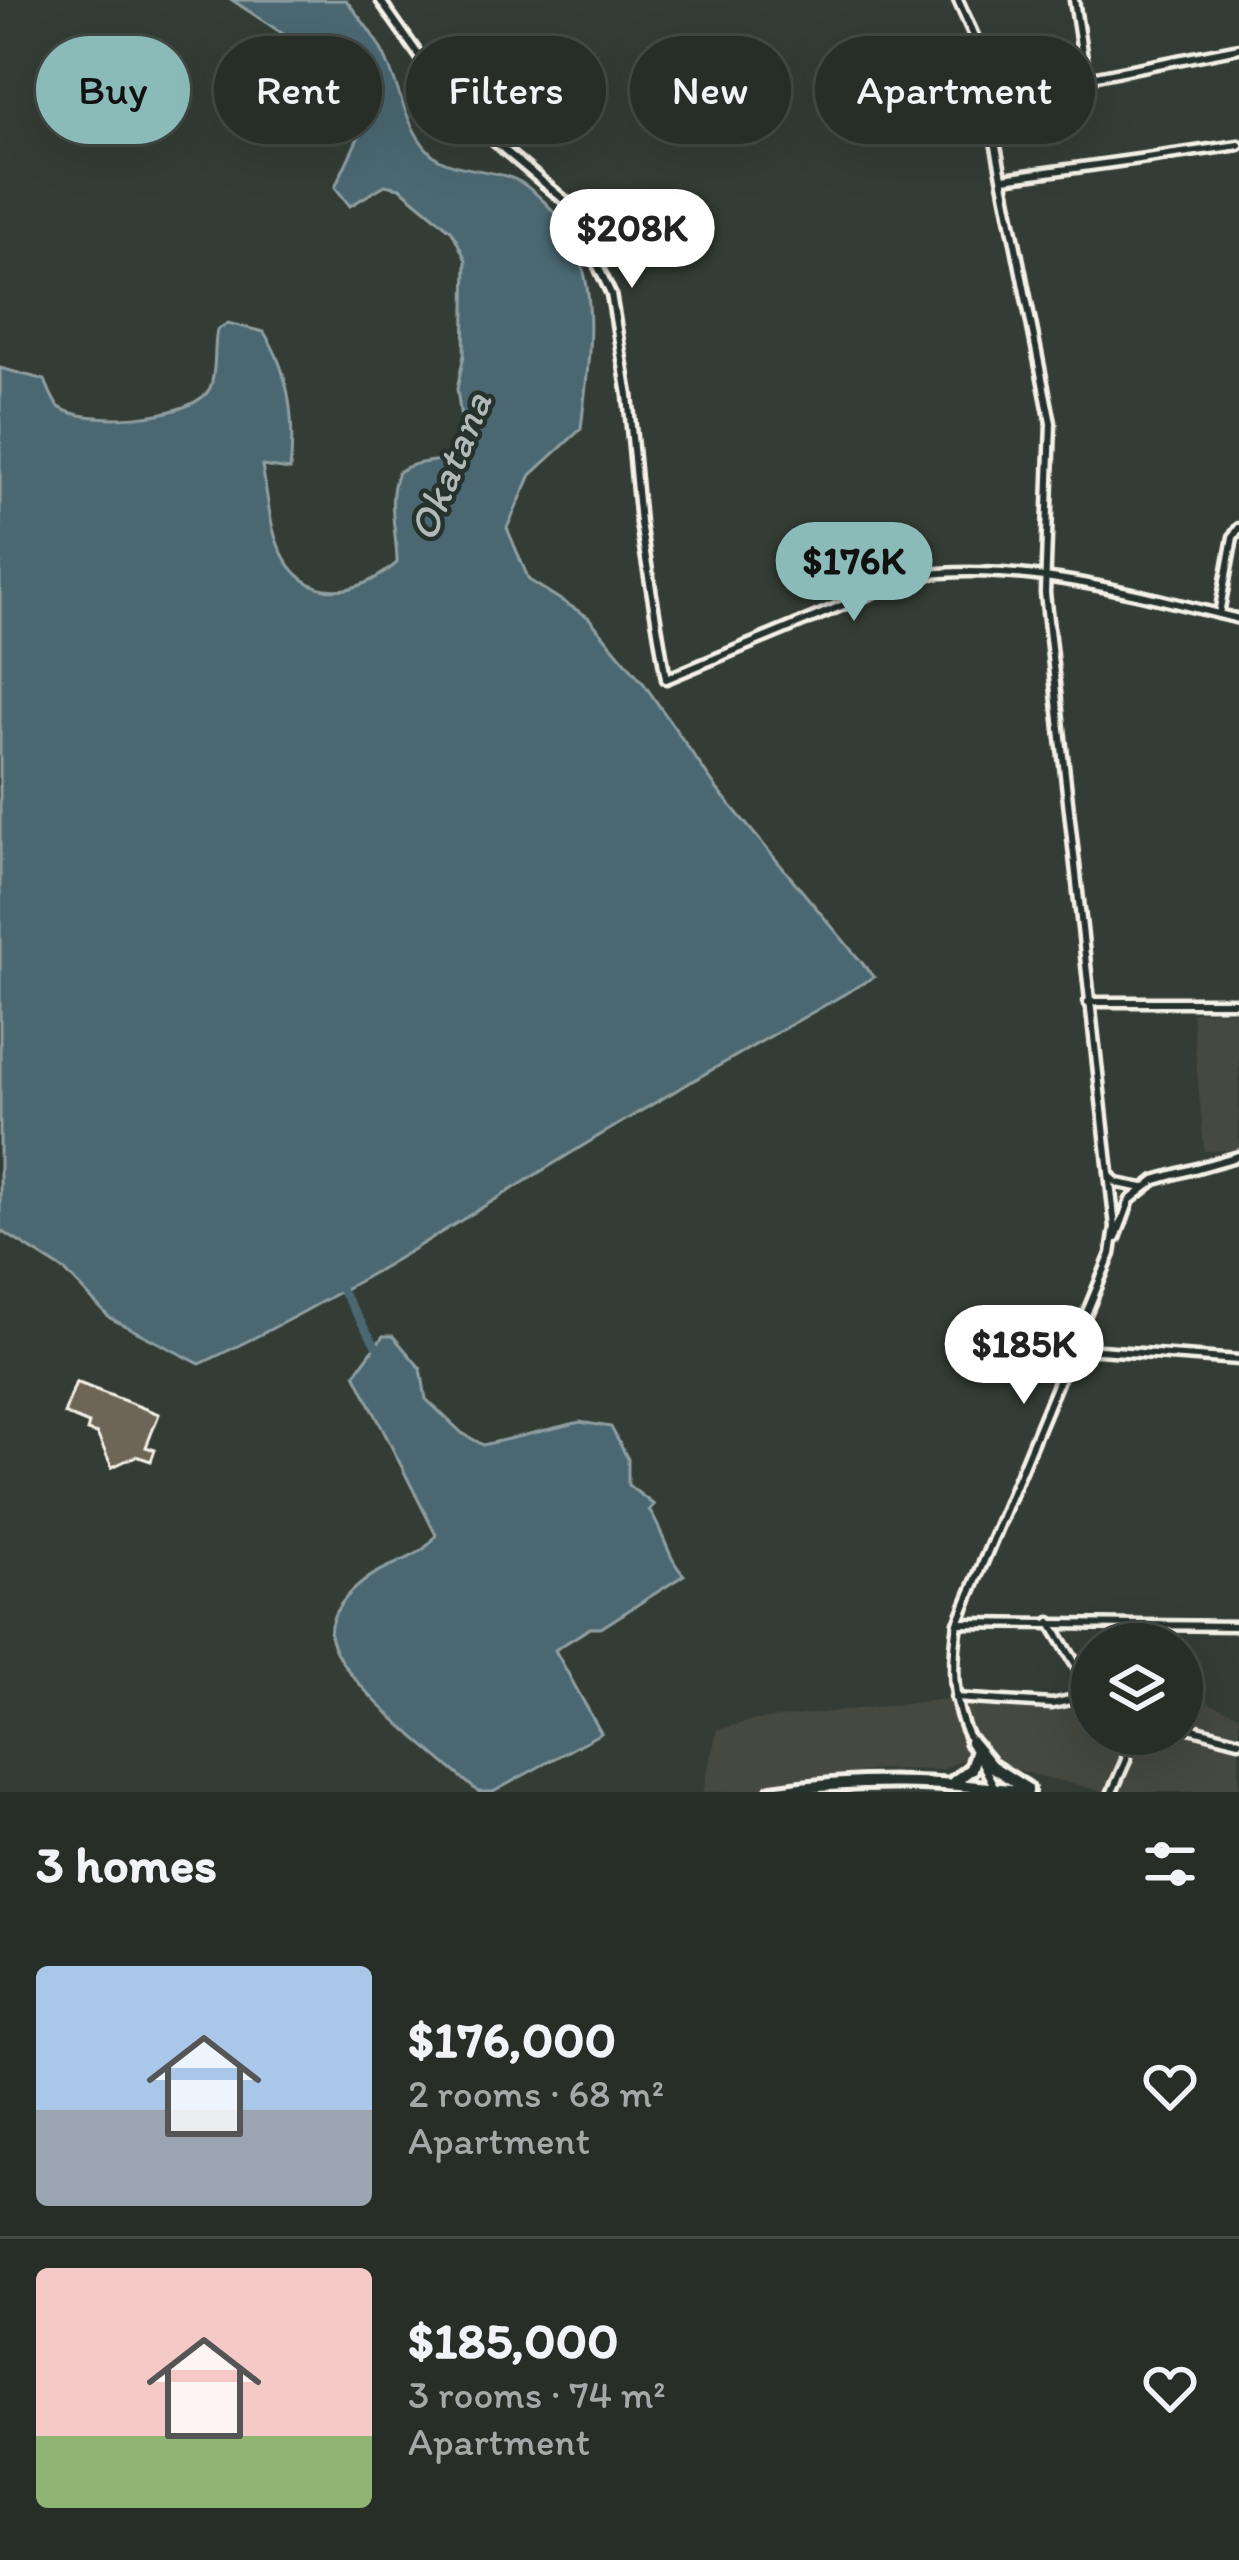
<!DOCTYPE html>
<html lang="en">
<head>
<meta charset="utf-8">
<style>
	:root { --surface:#272e28; --page:#2f3630; --text:#f1f3f6; --muted:#a4a8a8; --line:#434a45; --accent:#8bbbb9 }
	body { margin:0; font-family:Itim,sans-serif; background:var(--page); color:var(--text); height:100vh; display:flex; flex-direction:column; font-size:45px; white-space:nowrap }
	* { box-sizing:border-box; margin:0 }
	p { font-size:39px; color:var(--muted) }
	.icon { flex:none; width:66px; height:66px; fill:none; stroke:currentColor; stroke-width:2; stroke-linecap:round; stroke-linejoin:round }
	.map { position:relative; height:1792px; overflow:hidden }
	.panel { display:flex; flex-direction:column; background:var(--surface); flex:1 }
	.panel>* { flex:none }
	.guide { position:absolute; left:36px; top:36px; width:1167px; height:108px; display:flex; gap:24px }
	.controls { position:absolute; left:1071px; top:1623px; display:grid; gap:24px }
	.controls a { display:grid; place-items:center; width:132px; height:132px; border-radius:50%; background:var(--surface); box-shadow:0 12px 48px #0002,0 0 0 3px var(--line); font-size:60px }
	.price { position:absolute; translate:-50% -102px; padding:0 27px; border-radius:42px; background:#fff; color:#222; font-size:39px; line-height:78px; filter:drop-shadow(0 3px 6px #0008) }
	.price::after { content:''; position:absolute; left:50%; top:72px; width:36px; height:27px; margin-left:-18px; background:inherit; clip-path:polygon(0 0,100% 0,50% 100%) }
	.price.selected { background:var(--accent); color:#111 }
	ul { padding:0; list-style:none }
	li { display:flex; align-items:center; gap:36px; height:300px; padding:0 36px }
	li+li { border-top:3px solid var(--line) }
	li span { display:grid; place-items:center; flex:none; width:336px; height:240px; border-radius:12px; color:#555 }
	li>.icon { margin-inline-start:auto }
	span .icon { width:144px; height:144px; fill:#fffc; stroke-width:1 }
	li b { font-size:51px }
	h2 { display:flex; justify-content:space-between; align-items:center; height:144px; padding:0 36px; font-size:51px }
	.pill { padding:0 42px; border-radius:54px; background:var(--surface); box-shadow:0 12px 48px #0002,0 0 0 3px var(--line); font-size:42px; line-height:108px }
	.pill.selected { background:var(--accent); color:#111 }
	.map>svg:first-child { display:block }
	.built { fill:#45493f }
	.water { fill:#4c6872; stroke:#8f9fa1; stroke-width:3 }
	.lines { fill:none; stroke-linecap:round; stroke-linejoin:round }
	.canal { stroke:#4c6872; stroke-width:8 }
	.building { fill:#6d6656; stroke:#f4f1e8; stroke-width:3 }
	.minor-casing { stroke:#f4f1e8; stroke-width:15 }
	.primary-casing { stroke:#f4f1e8; stroke-width:20 }
	.minor { stroke:#26332d; stroke-width:6 }
	.primary { stroke:#26332d; stroke-width:10 }
	.labels { text-anchor:middle; stroke-width:9; stroke-linejoin:round; paint-order:stroke }
	.water-label { font-size:42px; font-style:italic; fill:#b1bab9; stroke:#26332d }
</style>
</head>
<body>
<div class="map">
<svg width="1239" height="1792" viewBox="0 0 1239 1792">
	<rect width="100%" height="100%" fill="#343d35"/>
	<filter id="ink" filterUnits="userSpaceOnUse"><feTurbulence type="fractalNoise" baseFrequency=".00833" numOctaves="2"/><feDisplacementMap in="SourceGraphic" scale="24" xChannelSelector="R" yChannelSelector="G"/><feConvolveMatrix kernelMatrix="1 2 1 2 8 2 1 2 1" color-interpolation-filters="sRGB"/></filter>
	<g filter="url(#ink)">
		<g class="built">
			<polygon points="1239,1011 1239,1150 1204,1151 1192,1012"/>
			<polygon points="1087,1682 1092,1683 1092,1734 1182,1734 1182,1692 1239,1715 1239,1792 1105,1792 1012,1769 976,1753 941,1770 880,1769 740,1792 703,1792 717,1730 750,1721 955,1698 1072,1703"/>
		</g>
		<g class="water">
			<path d="M232 0H346C359 17 374 34 383 53 399 83 407 138 437 158 462 173 501 168 525 185 609 247 591 338 581 429L531 475 507 528 529 580 588 617 644 684 717 789 874 977C779 1032 683 1085 589 1142 461 1220 336 1301 200 1364L110 1318 65 1271 0 1230V368L45 380C48 387 53 401 58 406 83 427 194 420 210 388 217 371 213 348 217 330L228 323 264 332C291 374 295 423 290 470L262 466C267 491 269 525 280 549 307 606 357 596 397 563 397 532 386 501 398 472 422 456 441 467 465 449L457 389 464 355 466 260 452 231 400 188 385 185 350 206 335 187 359 136 324 91 300 45Z"/>
			<path d="M383 1336H393L421 1369 426 1399 462 1433 483 1445 580 1422 611 1427 628 1459V1485L654 1505 649 1510C664 1531 667 1558 684 1575L601 1628H590L555 1650 601 1733 493 1792H478C441 1758 342 1684 331 1639 326 1615 349 1592 367 1579 389 1562 421 1560 436 1535L355 1374Z"/>
		</g>
		<g class="lines">
			<polyline class="canal" points="340,1288 376,1346"/>
		</g>
		<polygon class="building" points="76,1382 159,1414 146,1447 155,1450 151,1461 136,1456 112,1467 97,1434 87,1431 89,1424 64,1414"/>
		<g class="lines">
			<defs>
				<g id="minor">
					<path d="M380 0 457 110 569 204 611 294 628 395 640 523 666 679 913 576C1019 560 1137 594 1239 619"/>
					<path d="M958 0 974 36 1051 423 1045 593 1115 1227 1111 1254 958 1623C952 1664 951 1703 970 1740"/>
					<polyline points="1074,0 1086,78 1239,48"/>
					<polyline points="985,88 1086,78"/>
					<polyline points="1004,178 1239,145"/>
					<polyline points="1219,614 1233,537 1239,528"/>
					<polyline points="1088,1002 1239,1002"/>
					<polyline points="1111,1177 1117,1183 1143,1188"/>
					<polyline points="1116,1238 1130,1200 1155,1180 1239,1156"/>
					<polyline points="1071,1348 1239,1360"/>
					<polyline points="1050,1622 1092,1691"/>
					<polyline points="958,1623 1239,1626"/>
					<polyline points="955,1698 1052,1704 1092,1695"/>
					<polyline points="1182,1726 1239,1741"/>
					<polyline points="979,1757 995,1788"/>
					<polyline points="1112,1792 1126,1760 1128,1734"/>
				</g>
				<g id="primary">
					<polyline points="971,1742 991,1766 1027,1789"/>
					<polyline points="954,1782 971,1769 976,1753"/>
					<path d="M772 1792C863 1778 936 1781 1027 1792"/>
				</g>
			</defs>
			<use href="#minor" class="minor-casing"/>
			<use href="#primary" class="primary-casing"/>
			<use href="#minor" class="minor"/>
			<use href="#primary" class="primary"/>
		</g>
	</g>
	<g class="labels">
		<g class="water-label">
			<text transform="translate(449 466) rotate(-68)" y="15">Okatana</text>
		</g>
	</g>
</svg>
<div class="controls">
<a><svg class="icon" aria-label="layers" viewBox="0 0 24 24"><path d="M12 4l9 5-9 5-9-5zM3 14l9 5 9-5"/></svg></a>
</div>
<b class="price" style="left:632px;top:291px">$208K</b>
<b class="price selected" style="left:854px;top:624px">$176K</b>
<b class="price" style="left:1024px;top:1407px">$185K</b>
<div class="guide">
<a class="pill selected">Buy</a>
<a class="pill">Rent</a>
<a class="pill">Filters</a>
<a class="pill">New</a>
<a class="pill">Apartment</a>
</div>
</div>
<section class="panel">
<h2>3 homes<svg class="icon" aria-label="filters" viewBox="0 0 24 24"><path d="M4 7h16M4 17h16"/><circle cx="9" cy="7" r="2"/><circle cx="15" cy="17" r="2"/></svg></h2>
<ul>
<li><span style="background:linear-gradient(#a9c7e8 60%,#9aa5b1 0)"><svg class="icon" aria-label="home" viewBox="0 0 24 24"><path d="M3 11l9-7 9 7M6 9v11h12V9"/></svg></span><div><b>$176,000</b><p>2 rooms · 68 m²</p><p>Apartment</p></div><svg class="icon" aria-label="heart" viewBox="0 0 24 24"><path d="M12 20l-8-8c-3-5 5-10 8-4 3-6 11-1 8 4z"/></svg></li>
<li><span style="background:linear-gradient(#f6c9c9 70%,#8fb573 0)"><svg class="icon" aria-label="home" viewBox="0 0 24 24"><path d="M3 11l9-7 9 7M6 9v11h12V9"/></svg></span><div><b>$185,000</b><p>3 rooms · 74 m²</p><p>Apartment</p></div><svg class="icon" aria-label="heart" viewBox="0 0 24 24"><path d="M12 20l-8-8c-3-5 5-10 8-4 3-6 11-1 8 4z"/></svg></li>
</ul>
</section>
</body>
</html>
